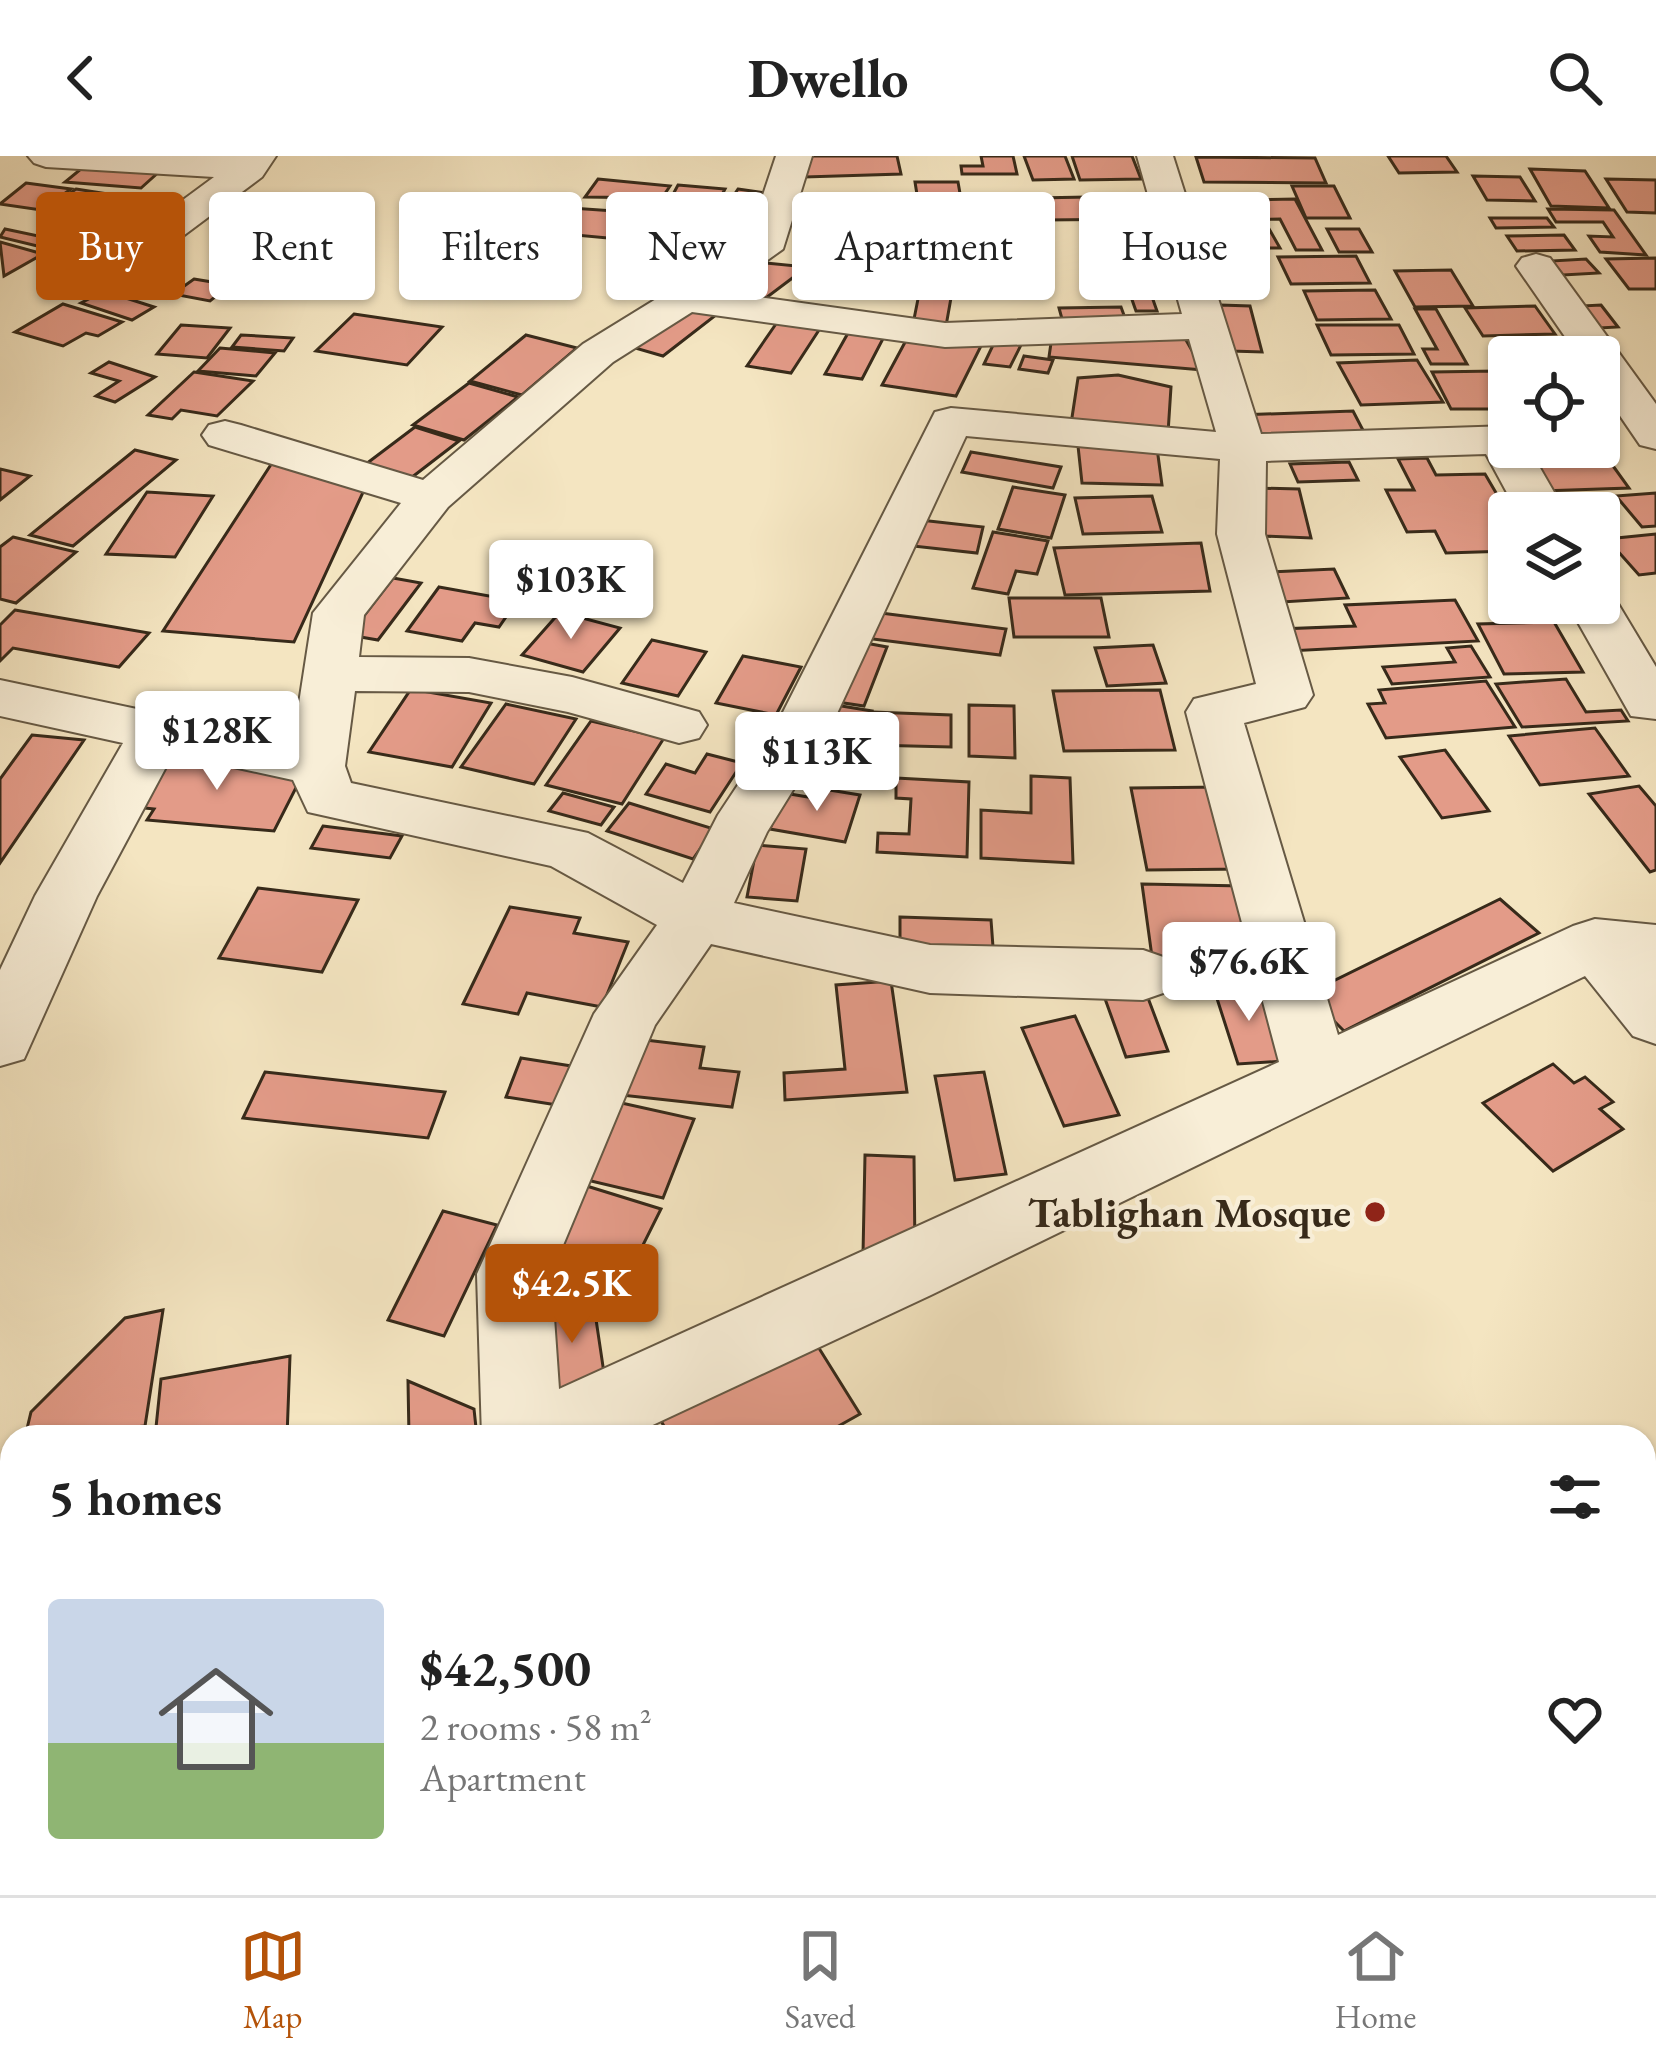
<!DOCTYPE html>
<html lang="en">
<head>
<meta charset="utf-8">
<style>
	:root { --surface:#fff; --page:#f2f2f2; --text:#222; --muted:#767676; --line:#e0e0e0; --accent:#b45309 }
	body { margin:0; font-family:"EB Garamond",serif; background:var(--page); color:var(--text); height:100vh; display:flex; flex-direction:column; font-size:45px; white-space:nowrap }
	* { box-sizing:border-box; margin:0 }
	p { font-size:39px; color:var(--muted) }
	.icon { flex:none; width:66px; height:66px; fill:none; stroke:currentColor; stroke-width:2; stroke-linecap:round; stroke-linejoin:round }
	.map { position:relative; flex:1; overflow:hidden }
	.sheet { position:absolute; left:0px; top:1269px; width:1656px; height:471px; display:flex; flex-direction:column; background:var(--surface); border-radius:36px 36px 0 0; box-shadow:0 3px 9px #0004 }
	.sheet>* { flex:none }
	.top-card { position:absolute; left:36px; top:36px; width:1584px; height:108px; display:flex; gap:24px }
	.buttons { position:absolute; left:1488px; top:180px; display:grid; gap:24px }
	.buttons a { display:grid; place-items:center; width:132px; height:132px; border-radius:12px; background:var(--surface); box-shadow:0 3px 9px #0004; font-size:60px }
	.price { position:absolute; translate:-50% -102px; padding:0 27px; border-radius:12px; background:#fff; color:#222; font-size:39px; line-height:78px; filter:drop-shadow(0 3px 6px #0008) }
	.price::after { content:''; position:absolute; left:50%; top:72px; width:36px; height:27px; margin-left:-18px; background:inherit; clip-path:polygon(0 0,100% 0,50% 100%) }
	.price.current { background:var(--accent); color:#fff }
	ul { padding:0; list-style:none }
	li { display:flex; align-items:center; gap:36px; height:300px; padding:0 48px }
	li+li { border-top:3px solid var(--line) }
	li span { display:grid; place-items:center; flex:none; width:336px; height:240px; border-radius:12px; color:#555 }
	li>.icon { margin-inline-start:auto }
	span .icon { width:144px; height:144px; fill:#fffc; stroke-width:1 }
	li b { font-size:51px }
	h2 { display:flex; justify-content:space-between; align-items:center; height:144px; padding:0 48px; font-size:51px }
	.tag { padding:0 42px; border-radius:12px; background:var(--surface); box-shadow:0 3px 9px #0004; font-size:42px; line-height:108px }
	.tag.current { background:var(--accent); color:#fff }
	header { display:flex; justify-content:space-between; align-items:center; height:156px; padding:0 48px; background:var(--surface); font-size:54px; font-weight:700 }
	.dock { display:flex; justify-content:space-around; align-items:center; height:168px; border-top:3px solid var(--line); background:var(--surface); font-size:33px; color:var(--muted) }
	.dock a { display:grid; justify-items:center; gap:6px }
	.dock .current { color:var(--accent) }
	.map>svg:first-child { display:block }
	.building { fill:#e39b88; stroke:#372a1a; stroke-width:3 }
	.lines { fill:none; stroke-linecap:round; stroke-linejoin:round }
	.minor-casing { stroke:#665944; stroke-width:4 }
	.minor { fill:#f8eed7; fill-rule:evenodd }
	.poi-dot { fill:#8f2418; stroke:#f8eed7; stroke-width:4.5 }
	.labels { text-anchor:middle; stroke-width:9; stroke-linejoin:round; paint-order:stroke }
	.poi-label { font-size:42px; font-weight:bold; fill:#372a1a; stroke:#f8eed7; text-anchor:end }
</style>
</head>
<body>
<header><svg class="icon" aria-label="back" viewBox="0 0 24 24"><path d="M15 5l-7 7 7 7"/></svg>Dwello<svg class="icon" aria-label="search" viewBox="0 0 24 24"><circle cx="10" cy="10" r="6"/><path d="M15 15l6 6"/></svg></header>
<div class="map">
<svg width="1656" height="1739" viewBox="0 0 1656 1739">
	<rect width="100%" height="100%" fill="#f4e5c1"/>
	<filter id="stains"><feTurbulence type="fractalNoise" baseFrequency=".00167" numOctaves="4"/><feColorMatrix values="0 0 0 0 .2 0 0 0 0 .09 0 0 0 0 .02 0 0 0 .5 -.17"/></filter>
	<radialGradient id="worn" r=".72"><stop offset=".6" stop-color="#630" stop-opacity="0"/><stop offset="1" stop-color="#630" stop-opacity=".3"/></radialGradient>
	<g class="building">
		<polygon points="803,0 897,0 901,18 805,21"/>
		<polygon points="981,0 1013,0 1017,18 962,18 961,10 983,10"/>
		<polygon points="1024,0 1065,0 1074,23 1033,24"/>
		<polygon points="1072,0 1132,0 1141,23 1080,24"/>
		<polygon points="1388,0 1446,0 1457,16 1399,17"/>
		<polygon points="1196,1 1315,2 1326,27 1204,26"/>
		<polygon points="87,8 161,14 141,32 65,26"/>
		<polygon points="1530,13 1585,15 1609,52 1551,50"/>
		<polygon points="1473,20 1520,21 1535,45 1487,44"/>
		<polygon points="598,23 670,30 662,42 585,41"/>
		<polygon points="1606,23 1656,24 1656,57 1627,56"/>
		<polygon points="915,26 958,26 965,66 862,67 860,39 879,39 880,51 919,51"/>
		<polygon points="26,27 71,33 41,54 0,48"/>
		<polygon points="678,29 725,33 717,48 670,44"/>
		<polygon points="1292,30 1334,30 1350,62 1306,62"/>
		<polygon points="76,33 114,39 85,61 72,59 87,48 60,44"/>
		<polygon points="738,33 766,37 753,57 724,54"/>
		<polygon points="120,39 166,46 102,92 85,89 138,52 109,47"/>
		<polygon points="1142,40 1150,63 1043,64 1036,42"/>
		<polygon points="1295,43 1322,94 1296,94 1280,63 1219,64 1210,45"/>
		<polygon points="785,49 857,49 856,67 784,67"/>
		<polygon points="671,50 754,61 737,85 697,79 690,88 670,85 677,77 653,73"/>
		<polygon points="571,52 644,57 629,84 554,77"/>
		<polygon points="1548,53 1614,54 1646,99 1600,96 1589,80 1613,81 1603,66 1556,66"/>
		<polygon points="1490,62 1547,62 1554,71 1496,72"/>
		<polygon points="1264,64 1280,92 1259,92 1247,73 1231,73 1228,66"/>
		<polygon points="62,66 72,68 49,82 100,94 87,102 0,81 5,73 38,80"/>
		<polygon points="890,71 948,74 943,105 883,102"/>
		<polygon points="1119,73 1137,73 1146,96 1127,96"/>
		<polygon points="1327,73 1359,73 1372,96 1339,96"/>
		<polygon points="427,76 477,83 457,105 406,98"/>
		<polygon points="1564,79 1575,94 1517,95 1507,80"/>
		<polygon points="0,86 43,98 4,120"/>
		<polygon points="1233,98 1252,137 1217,138 1199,99"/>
		<polygon points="1356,100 1370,127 1291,128 1278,101"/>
		<polygon points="1129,101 1148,101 1153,133 1133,133"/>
		<polygon points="1656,102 1656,133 1629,133 1606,103"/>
		<polygon points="1586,103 1599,117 1563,119 1551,105"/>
		<polygon points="766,107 807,111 754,151 710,145"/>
		<polygon points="1451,114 1473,150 1415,151 1395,115"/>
		<polygon points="194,123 230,129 210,145 173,138"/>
		<polygon points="922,123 954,125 946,170 913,168"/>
		<polygon points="1375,134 1391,163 1317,164 1304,135"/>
		<polygon points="104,135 154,151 132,164 81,147"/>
		<polygon points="1130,138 1151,138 1157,155 1136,155"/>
		<polygon points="63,148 122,166 98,180 86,177 63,190 15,176"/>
		<polygon points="1220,149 1250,150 1262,196 1231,195"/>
		<polygon points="1601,149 1618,171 1599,172 1581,150"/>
		<polygon points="1535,150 1555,178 1483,180 1465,152"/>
		<polygon points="1121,151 1125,162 1062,163 1059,152"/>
		<polygon points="689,152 716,159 663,200 635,192"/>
		<polygon points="1415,153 1436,153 1467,208 1431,208 1423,193 1437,193"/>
		<polygon points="354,158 442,171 407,209 316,195"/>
		<polygon points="778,165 821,171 791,217 747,210"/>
		<polygon points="181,169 230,172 207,202 157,198"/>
		<polygon points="1317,169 1399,169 1414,198 1331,199"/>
		<polygon points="852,170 887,175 862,223 825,218"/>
		<polygon points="910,177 982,188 956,240 882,229"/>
		<polygon points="1182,177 1203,214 1049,201 1052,180"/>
		<polygon points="241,179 293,182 284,195 232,191"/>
		<polygon points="526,179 577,192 522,239 470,225"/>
		<polygon points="995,185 1021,189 1010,211 984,208"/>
		<polygon points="220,192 275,197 256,220 198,215"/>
		<polygon points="1024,200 1053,204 1048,217 1019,213"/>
		<polygon points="1417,204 1443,246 1361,249 1338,207"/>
		<polygon points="109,206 155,221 115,246 96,240 119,225 91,217"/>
		<polygon points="1497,215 1509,236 1509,253 1451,253 1432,216"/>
		<polygon points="194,216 253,225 217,260 181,254 172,263 148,259"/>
		<polygon points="1118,219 1171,231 1168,277 1071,268 1078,222"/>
		<polygon points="469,227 518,241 464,284 413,269"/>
		<polygon points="1353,255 1365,278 1249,282 1239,259"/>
		<polygon points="415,271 459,285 407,325 362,311"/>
		<polygon points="1078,290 1157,292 1162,329 1082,327"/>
		<polygon points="135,294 176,304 73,390 30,379"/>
		<polygon points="971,296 1061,311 1053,332 962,316"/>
		<polygon points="1603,296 1629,332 1541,335 1517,298"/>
		<polygon points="1427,302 1436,319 1485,318 1509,359 1509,395 1446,397 1435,375 1407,376 1386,334 1414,334 1398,303"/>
		<polygon points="1349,306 1358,324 1298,326 1290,308"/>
		<polygon points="272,307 365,332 294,486 163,475"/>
		<polygon points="0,313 30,320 0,344"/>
		<polygon points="1013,331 1065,339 1051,382 998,373"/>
		<polygon points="1253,332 1299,333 1311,382 1263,380"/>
		<polygon points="147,336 213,340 175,401 106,398"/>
		<polygon points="1656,337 1656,370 1642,371 1616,340"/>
		<polygon points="1152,340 1162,376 1083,378 1075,342"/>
		<polygon points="920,364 983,371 977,397 913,390"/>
		<polygon points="993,376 1048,385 1037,418 1016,415 1008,438 973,432"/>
		<polygon points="1656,378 1656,417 1639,419 1607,383"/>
		<polygon points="13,381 76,396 16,447 0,443 0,391"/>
		<polygon points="1201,387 1210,435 1065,439 1054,392"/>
		<polygon points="1334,413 1348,442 1282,446 1268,416"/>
		<polygon points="393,422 421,427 378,484 349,479"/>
		<polygon points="439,431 517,445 499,471 475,467 462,485 407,475"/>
		<polygon points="1009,442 1101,442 1109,481 1014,481"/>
		<polygon points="1455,444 1478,485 1289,495 1280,473 1355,470 1345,449"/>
		<polygon points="15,454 149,477 119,511 13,492 0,505 0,469"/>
		<polygon points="560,456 620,472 583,516 522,499"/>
		<polygon points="873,456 1006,473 1000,499 865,482"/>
		<polygon points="1554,466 1583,516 1504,518 1478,468"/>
		<polygon points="652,484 706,496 678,540 622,527"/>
		<polygon points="849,484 887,491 864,550 824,544"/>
		<polygon points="1153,489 1166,527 1107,530 1095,492"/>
		<polygon points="1471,490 1490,521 1392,528 1383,511 1455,506 1447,492"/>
		<polygon points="743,500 801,511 776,559 716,547"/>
		<polygon points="1566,523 1586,556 1621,554 1628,565 1522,571 1496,528"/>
		<polygon points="1486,525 1515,571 1386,582 1368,548 1385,547 1379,534"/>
		<polygon points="411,533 491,547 452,611 369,596"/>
		<polygon points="1160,534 1175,594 1064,595 1053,535"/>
		<polygon points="817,546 872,555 860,591 804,583"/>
		<polygon points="506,548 576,563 534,628 461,611"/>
		<polygon points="969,549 1014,550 1015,602 969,600"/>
		<polygon points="872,556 951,559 951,591 871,589"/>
		<polygon points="591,565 664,582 622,648 546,629"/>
		<polygon points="1595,572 1629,620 1540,629 1509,580"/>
		<polygon points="32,579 84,584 0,707 0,623"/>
		<polygon points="1445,594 1489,655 1442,662 1400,601"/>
		<polygon points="707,598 742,607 710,656 646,638 666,608 695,617"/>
		<polygon points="156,600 306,612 274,675 147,664 154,653 126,650"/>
		<polygon points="1031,620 1070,622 1073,707 981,702 981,654 1031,657"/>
		<polygon points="896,622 969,626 967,701 877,696 878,677 909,678 911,643 896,642"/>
		<polygon points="1639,630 1656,650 1656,714 1650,716 1589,638"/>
		<polygon points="811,631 860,639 845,686 770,673 784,637 808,641"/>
		<polygon points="1223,631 1244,713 1147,714 1131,632"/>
		<polygon points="563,637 614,651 601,669 549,655"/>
		<polygon points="629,647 714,673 693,703 607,675"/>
		<polygon points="323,670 402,680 390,702 311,692"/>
		<polygon points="757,689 806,693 797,745 747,741"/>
		<polygon points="1142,728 1243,730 1261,815 1192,814 1196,831 1156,830"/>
		<polygon points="258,732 358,744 322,816 219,802"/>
		<polygon points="1500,743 1539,777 1344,875 1307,838"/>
		<polygon points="510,751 580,762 574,777 628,786 602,851 527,837 518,858 463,848"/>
		<polygon points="900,761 991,764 993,791 900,789"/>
		<polygon points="891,825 907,936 785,944 784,917 845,913 836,829"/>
		<polygon points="1259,827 1285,905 1238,908 1213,830"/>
		<polygon points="1145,834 1168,895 1126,901 1104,840"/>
		<polygon points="1075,860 1119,959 1064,970 1022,872"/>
		<polygon points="637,883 704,891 700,912 739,916 732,951 621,939"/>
		<polygon points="521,902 584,912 570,951 506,941"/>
		<polygon points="1553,908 1574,927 1585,921 1613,946 1600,953 1623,973 1553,1015 1483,947"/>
		<polygon points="265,916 445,936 428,982 243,962"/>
		<polygon points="984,916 1006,1018 955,1024 935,920"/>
		<polygon points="608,944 694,963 663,1042 574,1021"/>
		<polygon points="865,999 914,1001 915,1098 863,1098"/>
		<polygon points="577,1027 661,1053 624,1127 538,1098"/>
		<polygon points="443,1055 497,1069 444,1180 388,1164"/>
		<polygon points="590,1123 608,1244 552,1256 536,1134"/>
		<polygon points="163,1154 145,1270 25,1281 31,1256 125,1162"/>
		<polygon points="812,1181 860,1258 819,1281 670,1281 660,1263"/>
		<polygon points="290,1200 287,1281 155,1281 161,1223"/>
		<polygon points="408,1225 474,1253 477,1281 409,1281"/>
		<polygon points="12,1315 12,1394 0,1396 0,1317"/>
		<polygon points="231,1728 361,1728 343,1739 212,1739"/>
	</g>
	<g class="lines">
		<defs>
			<g id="minor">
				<polygon points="28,0 276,0 262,21 116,130 88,130 82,122 88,114 214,21 46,11 34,7"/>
				<path d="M776 0H812L783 93 723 136 945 167 1182 158 1137 0H1173L1261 278 1509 270V291H1528L1566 357H1518L1486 298 1266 305 1265 378 1313 539 1305 551 1244 567 1338 879 1573 770 1595 763 1656 769V888L1633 880 1585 820 931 1139 627 1281H482L477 1118 594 858 657 769 551 710 308 656 293 624 173 598 97 740 24 903 0 910V814L35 740 123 587 0 560V524L293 586 313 457 401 347 209 289 202 279 209 269 225 265 241 269 423 324 583 188 747 87ZM692 156 945 191 1189 183 1216 276 951 252 935 256 773 576 718 659 683 727 588 677 351 627 345 610 355 535 469 536 568 556 679 587 699 582 707 569 699 556 572 521 469 502 359 501 364 459 448 351 613 206ZM966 280 1220 303 1217 378 1256 528 1194 543 1186 556 1279 906 559 1233 551 1118 655 869 711 788 930 837 1143 844 1166 836 1175 819 1166 802 1143 794 930 789 734 747 767 676 827 579Z"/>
				<polygon points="1536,98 1550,102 1656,248 1656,293 1640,289 1599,229 1599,201 1579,201 1516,110 1522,102"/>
				<polygon points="1599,433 1611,436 1656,511 1656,563 1631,560 1567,447 1599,447"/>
				<polygon points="12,1522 12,1613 0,1618 0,1527"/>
				<polygon points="374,1728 484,1728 480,1739 370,1739"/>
				<polygon points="531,1728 627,1728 629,1739 533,1739"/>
			</g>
		</defs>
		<use href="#minor" class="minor-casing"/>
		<use href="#minor" class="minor"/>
	</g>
	<circle class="poi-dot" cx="1375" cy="1056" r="12"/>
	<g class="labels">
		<g class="poi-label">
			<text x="1351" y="1071">Tablighan Mosque</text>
		</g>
	</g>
	<rect width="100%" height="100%" filter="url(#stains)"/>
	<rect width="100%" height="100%" fill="url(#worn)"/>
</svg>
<div class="buttons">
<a><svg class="icon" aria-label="locate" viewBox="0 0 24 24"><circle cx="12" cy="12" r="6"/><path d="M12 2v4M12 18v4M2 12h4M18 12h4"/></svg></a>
<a><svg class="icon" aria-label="layers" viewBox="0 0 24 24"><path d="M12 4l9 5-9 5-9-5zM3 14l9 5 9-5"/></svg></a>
</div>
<b class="price" style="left:571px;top:486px">$103K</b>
<b class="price" style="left:217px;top:637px">$128K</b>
<b class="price" style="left:817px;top:658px">$113K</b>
<b class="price" style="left:1249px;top:868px">$76.6K</b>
<b class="price current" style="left:572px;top:1190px">$42.5K</b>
<div class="top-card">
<a class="tag current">Buy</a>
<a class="tag">Rent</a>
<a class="tag">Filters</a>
<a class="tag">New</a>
<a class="tag">Apartment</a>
<a class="tag">House</a>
</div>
<section class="sheet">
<h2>5 homes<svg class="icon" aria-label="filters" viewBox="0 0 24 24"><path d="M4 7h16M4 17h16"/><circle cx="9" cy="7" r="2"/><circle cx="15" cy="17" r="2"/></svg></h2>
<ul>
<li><span style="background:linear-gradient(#c9d6e8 60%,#8fb573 0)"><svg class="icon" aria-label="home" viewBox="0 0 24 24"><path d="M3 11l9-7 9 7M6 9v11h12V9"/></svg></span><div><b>$42,500</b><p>2 rooms · 58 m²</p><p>Apartment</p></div><svg class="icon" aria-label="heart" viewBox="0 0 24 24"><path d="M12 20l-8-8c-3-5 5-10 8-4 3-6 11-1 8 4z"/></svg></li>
</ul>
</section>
</div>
<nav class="dock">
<a class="current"><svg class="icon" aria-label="map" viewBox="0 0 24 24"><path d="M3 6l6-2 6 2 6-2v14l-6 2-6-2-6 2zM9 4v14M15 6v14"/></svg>Map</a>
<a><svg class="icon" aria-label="saved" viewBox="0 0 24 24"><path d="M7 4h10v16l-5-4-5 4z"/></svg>Saved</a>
<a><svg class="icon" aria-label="home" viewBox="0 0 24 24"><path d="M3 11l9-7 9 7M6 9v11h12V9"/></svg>Home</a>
</nav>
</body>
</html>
